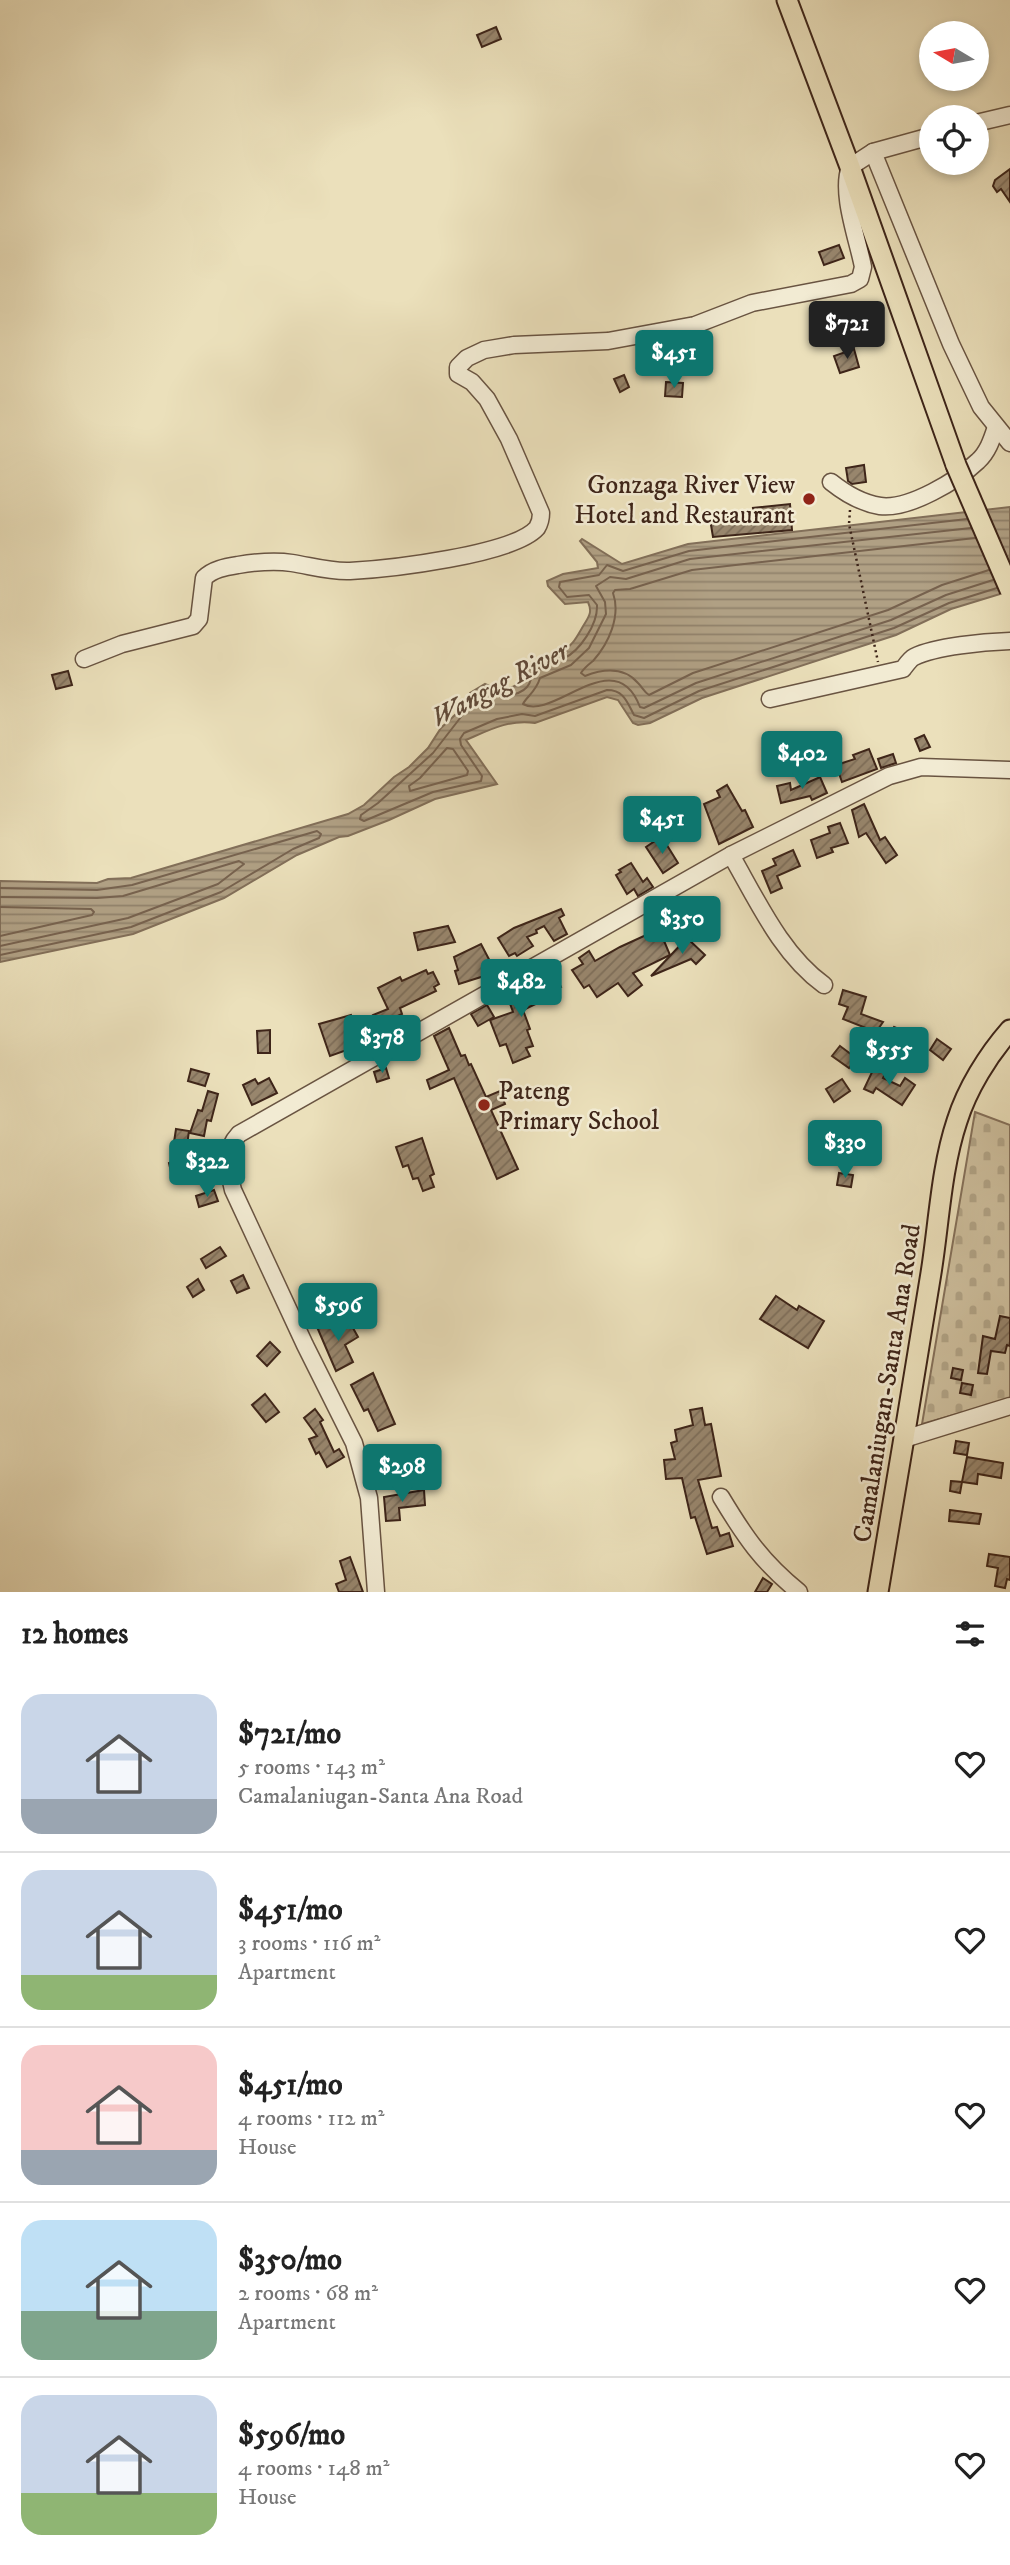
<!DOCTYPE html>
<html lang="en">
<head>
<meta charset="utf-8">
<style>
	:root { --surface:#fff; --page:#f6f6f6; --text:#222; --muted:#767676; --line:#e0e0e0; --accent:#0f766e }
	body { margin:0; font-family:"IM FELL DW Pica",serif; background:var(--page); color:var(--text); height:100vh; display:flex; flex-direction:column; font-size:26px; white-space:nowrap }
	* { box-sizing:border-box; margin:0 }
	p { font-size:23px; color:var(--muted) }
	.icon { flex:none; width:38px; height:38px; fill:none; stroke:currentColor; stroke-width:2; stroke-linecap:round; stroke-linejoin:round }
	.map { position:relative; height:1592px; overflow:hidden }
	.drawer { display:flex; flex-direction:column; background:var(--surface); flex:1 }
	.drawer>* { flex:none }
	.needle { width:46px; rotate:280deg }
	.buttons { position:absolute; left:919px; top:21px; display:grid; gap:14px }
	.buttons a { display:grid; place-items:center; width:70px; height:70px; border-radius:50%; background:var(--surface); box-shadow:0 4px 10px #0003; font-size:35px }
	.price { position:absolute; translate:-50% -60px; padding:0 16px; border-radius:7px; background:var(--accent); color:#fff; font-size:23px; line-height:46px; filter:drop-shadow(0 2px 4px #0008) }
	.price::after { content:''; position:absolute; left:50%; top:42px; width:21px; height:16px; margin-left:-10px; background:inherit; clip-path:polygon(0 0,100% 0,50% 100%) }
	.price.on { background:#222; color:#fff }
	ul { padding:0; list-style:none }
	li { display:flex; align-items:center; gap:21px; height:175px; padding:0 21px }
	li+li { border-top:2px solid var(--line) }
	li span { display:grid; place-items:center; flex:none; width:196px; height:140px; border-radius:21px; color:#555 }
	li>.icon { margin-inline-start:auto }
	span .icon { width:84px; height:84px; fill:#fffc; stroke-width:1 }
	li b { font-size:30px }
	h2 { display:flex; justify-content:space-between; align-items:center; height:84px; padding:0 21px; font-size:30px }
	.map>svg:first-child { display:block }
	.cemetery { fill:url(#cemetery-stones); stroke:#86725c; stroke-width:2 }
	.water { fill:url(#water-rules); stroke:#826f59; stroke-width:2 }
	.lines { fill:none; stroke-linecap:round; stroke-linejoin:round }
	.shore { stroke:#77624e; stroke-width:2 }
	.building { fill:url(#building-hatch); stroke:#3e2519; stroke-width:2 }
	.minor-casing { stroke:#695442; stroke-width:19 }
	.major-casing { stroke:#3e2519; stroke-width:23 }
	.path { stroke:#3e2519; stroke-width:2.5; stroke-dasharray:2 3.5; stroke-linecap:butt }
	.minor { stroke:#f2ebd3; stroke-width:16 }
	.major { stroke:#ebe0bb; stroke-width:19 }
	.major-bridge-casing { stroke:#3e2519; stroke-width:23; stroke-linecap:butt }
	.major-bridge { stroke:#ebe0bb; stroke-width:19 }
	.poi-dot { fill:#8f2418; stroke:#f2ebd3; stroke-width:2.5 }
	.labels { text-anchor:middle; stroke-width:5; stroke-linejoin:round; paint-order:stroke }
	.poi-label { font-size:26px; fill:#3e2519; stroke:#f2ebd3; text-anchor:end }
	.street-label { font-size:26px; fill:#3e2519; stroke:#f2ebd3 }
	.water-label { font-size:28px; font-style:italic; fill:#604a39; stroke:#f2ebd3 }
</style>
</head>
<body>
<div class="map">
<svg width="1010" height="1592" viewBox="0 0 1010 1592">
	<defs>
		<pattern id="cemetery-stones" width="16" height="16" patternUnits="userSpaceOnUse" patternTransform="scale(1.75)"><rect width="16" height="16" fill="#cec09f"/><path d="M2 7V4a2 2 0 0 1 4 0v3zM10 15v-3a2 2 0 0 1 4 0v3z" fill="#b2a588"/></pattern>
		<pattern id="water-rules" width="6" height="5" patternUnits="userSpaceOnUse" patternTransform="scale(1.75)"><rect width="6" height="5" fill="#b0a084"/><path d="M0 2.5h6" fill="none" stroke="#91826b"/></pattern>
		<pattern id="building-hatch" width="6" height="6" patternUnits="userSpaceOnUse" patternTransform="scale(1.75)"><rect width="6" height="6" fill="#98866d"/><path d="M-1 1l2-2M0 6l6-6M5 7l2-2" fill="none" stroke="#7d6d59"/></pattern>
	</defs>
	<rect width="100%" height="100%" fill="#ebe0bb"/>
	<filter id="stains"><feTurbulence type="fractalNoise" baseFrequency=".00286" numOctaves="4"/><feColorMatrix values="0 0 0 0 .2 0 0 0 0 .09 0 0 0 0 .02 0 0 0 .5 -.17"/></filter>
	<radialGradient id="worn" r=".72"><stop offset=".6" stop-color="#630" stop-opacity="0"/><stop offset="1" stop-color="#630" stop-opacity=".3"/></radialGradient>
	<polygon class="cemetery" points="975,1112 1010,1125 1010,1399 922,1424"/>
	<path class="water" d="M1010 507V591L951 609 896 635 702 698 650 723 638 725 633 723 618 700 607 697 535 723C509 719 489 730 466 740L497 784 435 799 389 820 348 836 339 837 297 855 224 898 133 934 0 962V881L97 883 108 879 131 878 348 814 364 805 394 777 409 767 428 748 441 728 456 714 470 693 485 684C498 690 513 691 523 680V674C533 660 547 660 561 653 574 645 578 634 585 623 590 615 592 611 588 602L565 604 548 586 547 581 563 574 598 568 597 562 580 541 582 539 622 564 688 544Z"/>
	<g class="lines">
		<g class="shore">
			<path d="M967 519 689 551 623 571 607 565 599 575 560 582 559 587 567 597 589 595 597 605C598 624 580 651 563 659 556 663 549 663 542 667 528 674 534 679 527 687 517 698 497 696 485 692L478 695 433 753 378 803 361 815 360 819 364 821 433 792 481 781 482 776 461 745 460 739 464 733 497 719 522 714 535 716 607 690C624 690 627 702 634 715L644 718 699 691 894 628 949 603 997 588"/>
			<path d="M971 528 690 559 626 579 610 577 596 586 605 602 606 614 589 648 571 665 540 678C536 692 526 697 523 704 554 721 615 641 640 707L644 708 696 683 891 620 946 595 993 580"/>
			<path d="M975 538 692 570 630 589 615 590 613 593C621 616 609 643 593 661 588 665 584 668 581 673L585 676C603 669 624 667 638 683 643 688 644 692 649 695L693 673 888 610 942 585 989 570"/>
			<polygon points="447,748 453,749 468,771 467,775 410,791 409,786 420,778"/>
			<polyline points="0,888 97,890 132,885 317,831 321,834 319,838 293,849 221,892 131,927 0,955"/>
			<polyline points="0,897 97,898 123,896 239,861 244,864 218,884 128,918 0,946"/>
			<polyline points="0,907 91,909 94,912 92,915 0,936"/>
		</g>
	</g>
	<g class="building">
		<polygon points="496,27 501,39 482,47 477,35"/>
		<polygon points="1010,169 1010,202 1001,189 997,192 993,186 995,180"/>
		<polygon points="839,245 844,258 824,265 819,252"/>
		<polygon points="854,349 859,367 840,373 834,356"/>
		<polygon points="624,375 629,387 620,392 614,379"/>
		<polygon points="666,382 683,383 682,397 665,396"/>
		<polygon points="864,465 866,482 852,484 848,481 846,468"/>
		<polygon points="790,504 792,530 713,537 710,519 754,513 753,508"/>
		<polygon points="68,671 72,685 56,689 52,675"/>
		<polygon points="924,735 930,747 920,751 915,739"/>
		<polygon points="869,749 877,769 842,782 836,765 855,759 853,755"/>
		<polygon points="893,754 896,763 881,768 878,759"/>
		<polygon points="820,777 827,793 812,800 810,796 781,803 777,786 790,783 791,790"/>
		<polygon points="727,785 742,811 745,810 753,827 719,844 704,804 720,797 717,791"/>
		<polygon points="864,804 880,840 885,837 897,855 886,863 866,833 859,837 852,810"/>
		<polygon points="840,823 848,843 831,848 833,852 817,858 811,840 830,833 828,827"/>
		<polygon points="658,839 661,844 665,842 678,863 663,873 646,847"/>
		<polygon points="793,850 800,866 777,876 782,888 771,893 762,871 776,865 773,859"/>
		<polygon points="631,863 643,882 647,878 653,887 638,896 634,889 627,894 616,875 621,872 619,870"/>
		<polygon points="679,897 686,911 676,916 669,902"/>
		<polygon points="561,909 564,915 559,918 567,934 554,941 544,926 536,930 537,933 527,937 533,946 517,956 515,953 509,956 498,938 514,928"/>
		<polygon points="448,926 455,942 418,950 414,933"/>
		<polygon points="659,929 670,955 633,973 642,985 628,996 618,983 597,997 589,985 584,988 572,970 583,964 579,958 589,951 595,961 620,947"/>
		<polygon points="687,938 705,955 696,964 691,959 651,976"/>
		<polygon points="481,944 494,969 481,977 459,984 455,971 458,970 454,957"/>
		<polygon points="426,970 428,974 433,972 439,984 434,987 436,991 400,1008 402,1014 391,1019 393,1025 380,1031 373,1015 388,1009 378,988 400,977 402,981"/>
		<polygon points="555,974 561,987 542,996 544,1000 523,1010 530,1029 527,1030 533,1046 526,1048 530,1056 513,1063 506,1044 500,1046 490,1020 513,1012 508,998"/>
		<polygon points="843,990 866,997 861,1014 883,1022 876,1032 843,1019 848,1007 839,1004"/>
		<polygon points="487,1005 494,1017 478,1026 471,1014"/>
		<polygon points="351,1015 361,1045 330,1056 319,1024"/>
		<polygon points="894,1027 906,1032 902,1042 889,1037"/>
		<polygon points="449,1028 461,1056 465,1055 469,1065 471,1064 486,1097 500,1091 505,1104 491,1110 518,1169 497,1179 454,1078 430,1089 427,1080 449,1070 434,1036"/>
		<polygon points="270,1030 270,1053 258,1053 257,1031"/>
		<polygon points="937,1039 951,1049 943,1060 930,1050"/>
		<polygon points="840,1046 856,1058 849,1068 832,1056"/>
		<polygon points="386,1068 389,1078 377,1082 374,1072"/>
		<polygon points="874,1068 886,1072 883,1078 900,1086 905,1078 915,1085 902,1105 876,1088 873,1093 864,1089"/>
		<polygon points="191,1069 209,1074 205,1086 188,1081"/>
		<polygon points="269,1078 277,1093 252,1105 243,1085 255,1079 258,1084"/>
		<polygon points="842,1079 850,1091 834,1102 826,1089"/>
		<polygon points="208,1091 218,1094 211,1121 207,1120 204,1136 190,1133 198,1110 202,1111"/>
		<polygon points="856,1125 875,1128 873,1146 853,1143"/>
		<polygon points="176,1129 189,1131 185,1159 213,1155 215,1169 204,1172 184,1173 185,1178 173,1181 169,1163 171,1162"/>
		<polygon points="422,1138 434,1174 430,1176 434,1187 423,1191 418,1178 413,1179 408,1165 403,1167 396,1147"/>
		<polygon points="839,1173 853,1175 851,1187 837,1185"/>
		<polygon points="214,1190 218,1201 199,1207 196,1196"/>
		<polygon points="220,1247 226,1256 206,1268 201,1259"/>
		<polygon points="243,1275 249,1288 237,1293 231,1281"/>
		<polygon points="198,1279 204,1290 193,1297 187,1287"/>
		<polygon points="776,1296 797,1310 799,1306 824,1321 808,1348 760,1319"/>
		<polygon points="1000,1316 1010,1318 1010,1346 1007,1345 1005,1353 991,1351 987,1374 978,1373 983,1336 995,1339"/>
		<polygon points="330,1321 334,1331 349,1321 358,1337 345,1345 353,1362 336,1371 317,1327"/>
		<polygon points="270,1342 280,1352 267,1366 257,1356"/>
		<polygon points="953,1368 963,1370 961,1380 951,1378"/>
		<polygon points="373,1373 395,1424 378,1431 368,1409 364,1411 351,1385"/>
		<polygon points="962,1383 973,1385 971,1395 960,1393"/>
		<polygon points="265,1394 279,1412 266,1422 252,1405"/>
		<polygon points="702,1408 705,1425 711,1424 721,1476 698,1480 712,1528 717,1527 720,1536 729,1533 733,1546 707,1554 695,1517 691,1518 682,1478 666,1479 664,1460 675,1459 671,1443 677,1441 675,1430 693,1425 690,1410"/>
		<polygon points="315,1409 323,1420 320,1422 334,1452 339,1449 344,1457 327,1467 319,1452 316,1454 309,1439 317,1436 304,1418"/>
		<polygon points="956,1441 969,1443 967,1455 954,1453"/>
		<polygon points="967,1457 1003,1463 1001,1478 978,1474 977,1484 962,1482"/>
		<polygon points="951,1481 962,1482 960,1493 950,1491"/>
		<polygon points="424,1490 425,1505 399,1508 400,1520 386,1521 384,1497"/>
		<polygon points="950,1510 981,1514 979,1524 949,1521"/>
		<polygon points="989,1554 1010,1557 1010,1580 1007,1579 1005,1588 995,1586 998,1568 987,1566"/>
		<polygon points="350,1557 363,1592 339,1592 336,1584 346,1580 340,1561"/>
		<polygon points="763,1578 772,1584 767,1592 755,1592"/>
	</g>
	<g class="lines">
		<defs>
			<g id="minor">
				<polyline points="976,123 1010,115"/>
				<polyline points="873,152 951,344 981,407 1010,443"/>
				<path d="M831 482C846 494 861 503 880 506 909 510 958 480 978 461 988 452 992 439 996 427"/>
				<path d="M84 659 122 644 193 626 199 619 204 578C213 569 226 567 238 565 256 562 274 560 292 563 311 566 331 572 350 571 388 569 513 555 537 528 540 523 541 518 541 513L509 439 487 399 472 382 458 374V367L467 358 484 350 514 345 608 341 695 325 752 303 851 284 860 279 863 267C858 240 840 193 850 167L873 152 931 136"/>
				<path d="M770 699 903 669C906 665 910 659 914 657 936 646 985 642 1010 641"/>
				<path d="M731 855C757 900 781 954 824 985"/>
				<polyline points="904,1439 1010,1406"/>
				<path d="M721 1497C745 1537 762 1562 799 1592"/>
				<path d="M376 1592 369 1498 354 1443 305 1345 233 1190C228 1169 223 1151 239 1134L731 855 889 776 921 767 1010 770"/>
			</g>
			<g id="major">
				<polyline points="787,0 850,167 956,465"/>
				<path d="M878 1592C896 1486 914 1379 931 1273 939 1223 941 1169 957 1121 967 1089 988 1055 1010 1030"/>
			</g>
		</defs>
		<use href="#minor" class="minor-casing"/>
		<use href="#major" class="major-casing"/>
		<polyline class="path" points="850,510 849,524 878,662"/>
		<use href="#minor" class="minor"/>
		<use href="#major" class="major"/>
		<defs>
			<polyline id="major-bridge" points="956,465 1010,590"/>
		</defs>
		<use href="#major-bridge" class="major-bridge-casing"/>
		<use href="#major-bridge" class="major-bridge"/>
	</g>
	<g class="poi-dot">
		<circle cx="809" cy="499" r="7"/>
		<circle cx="484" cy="1105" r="7"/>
	</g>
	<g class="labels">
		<g class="poi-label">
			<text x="795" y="493">Gonzaga River View<tspan x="795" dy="30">Hotel and Restaurant</tspan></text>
			<text x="498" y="1099" text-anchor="start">Pateng<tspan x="498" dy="30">Primary School</tspan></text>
		</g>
		<g class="street-label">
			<text transform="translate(886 1383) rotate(-81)" y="9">Camalaniugan-Santa Ana Road</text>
		</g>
		<g class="water-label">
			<text transform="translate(499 683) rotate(-28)" y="10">Wangag River</text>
		</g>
	</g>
	<rect width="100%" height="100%" filter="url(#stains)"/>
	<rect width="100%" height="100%" fill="url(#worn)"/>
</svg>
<div class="buttons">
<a><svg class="needle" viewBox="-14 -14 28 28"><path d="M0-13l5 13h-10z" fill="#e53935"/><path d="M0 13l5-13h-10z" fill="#767676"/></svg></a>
<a><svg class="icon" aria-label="locate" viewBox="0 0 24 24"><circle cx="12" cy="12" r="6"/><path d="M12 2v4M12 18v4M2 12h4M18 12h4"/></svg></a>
</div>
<b class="price on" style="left:847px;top:361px">$721</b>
<b class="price" style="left:674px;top:390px">$451</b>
<b class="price" style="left:802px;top:791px">$402</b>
<b class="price" style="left:662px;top:856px">$451</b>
<b class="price" style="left:682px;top:956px">$350</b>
<b class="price" style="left:521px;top:1019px">$482</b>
<b class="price" style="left:382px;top:1075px">$378</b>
<b class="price" style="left:889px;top:1087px">$555</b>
<b class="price" style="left:845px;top:1180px">$330</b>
<b class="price" style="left:207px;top:1199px">$322</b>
<b class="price" style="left:338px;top:1343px">$596</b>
<b class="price" style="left:402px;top:1504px">$298</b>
</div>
<section class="drawer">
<h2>12 homes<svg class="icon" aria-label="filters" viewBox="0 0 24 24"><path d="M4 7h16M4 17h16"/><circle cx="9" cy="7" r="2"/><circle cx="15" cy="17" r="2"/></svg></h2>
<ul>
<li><span style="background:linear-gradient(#c9d6e8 75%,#9aa5b1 0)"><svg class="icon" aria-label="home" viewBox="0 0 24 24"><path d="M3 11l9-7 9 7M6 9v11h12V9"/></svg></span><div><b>$721/mo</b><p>5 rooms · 143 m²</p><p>Camalaniugan-Santa Ana Road</p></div><svg class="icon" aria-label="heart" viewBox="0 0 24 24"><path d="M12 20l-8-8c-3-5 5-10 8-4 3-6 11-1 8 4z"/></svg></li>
<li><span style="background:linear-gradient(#c9d6e8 75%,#8fb573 0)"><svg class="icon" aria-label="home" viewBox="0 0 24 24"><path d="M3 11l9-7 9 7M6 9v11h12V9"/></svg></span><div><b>$451/mo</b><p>3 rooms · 116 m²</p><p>Apartment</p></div><svg class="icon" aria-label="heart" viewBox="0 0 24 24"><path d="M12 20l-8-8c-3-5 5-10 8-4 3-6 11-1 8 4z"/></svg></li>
<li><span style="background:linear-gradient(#f6c9c9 75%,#9aa5b1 0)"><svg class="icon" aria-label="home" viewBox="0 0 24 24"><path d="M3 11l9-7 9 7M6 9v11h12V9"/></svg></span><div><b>$451/mo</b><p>4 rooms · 112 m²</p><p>House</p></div><svg class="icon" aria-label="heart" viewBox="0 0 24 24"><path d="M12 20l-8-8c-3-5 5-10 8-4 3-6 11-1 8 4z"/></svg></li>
<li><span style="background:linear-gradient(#bfe0f5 65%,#7fa58c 0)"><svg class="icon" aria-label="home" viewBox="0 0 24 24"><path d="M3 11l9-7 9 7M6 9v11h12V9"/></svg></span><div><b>$350/mo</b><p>2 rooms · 68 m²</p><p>Apartment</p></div><svg class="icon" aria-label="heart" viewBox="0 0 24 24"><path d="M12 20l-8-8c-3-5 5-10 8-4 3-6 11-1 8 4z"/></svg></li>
<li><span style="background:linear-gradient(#c9d6e8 70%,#8fb573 0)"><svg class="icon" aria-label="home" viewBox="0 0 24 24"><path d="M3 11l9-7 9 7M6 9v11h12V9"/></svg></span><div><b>$596/mo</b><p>4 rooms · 148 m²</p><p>House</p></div><svg class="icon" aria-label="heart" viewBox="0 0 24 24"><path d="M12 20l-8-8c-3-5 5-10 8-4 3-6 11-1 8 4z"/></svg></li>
</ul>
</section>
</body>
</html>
